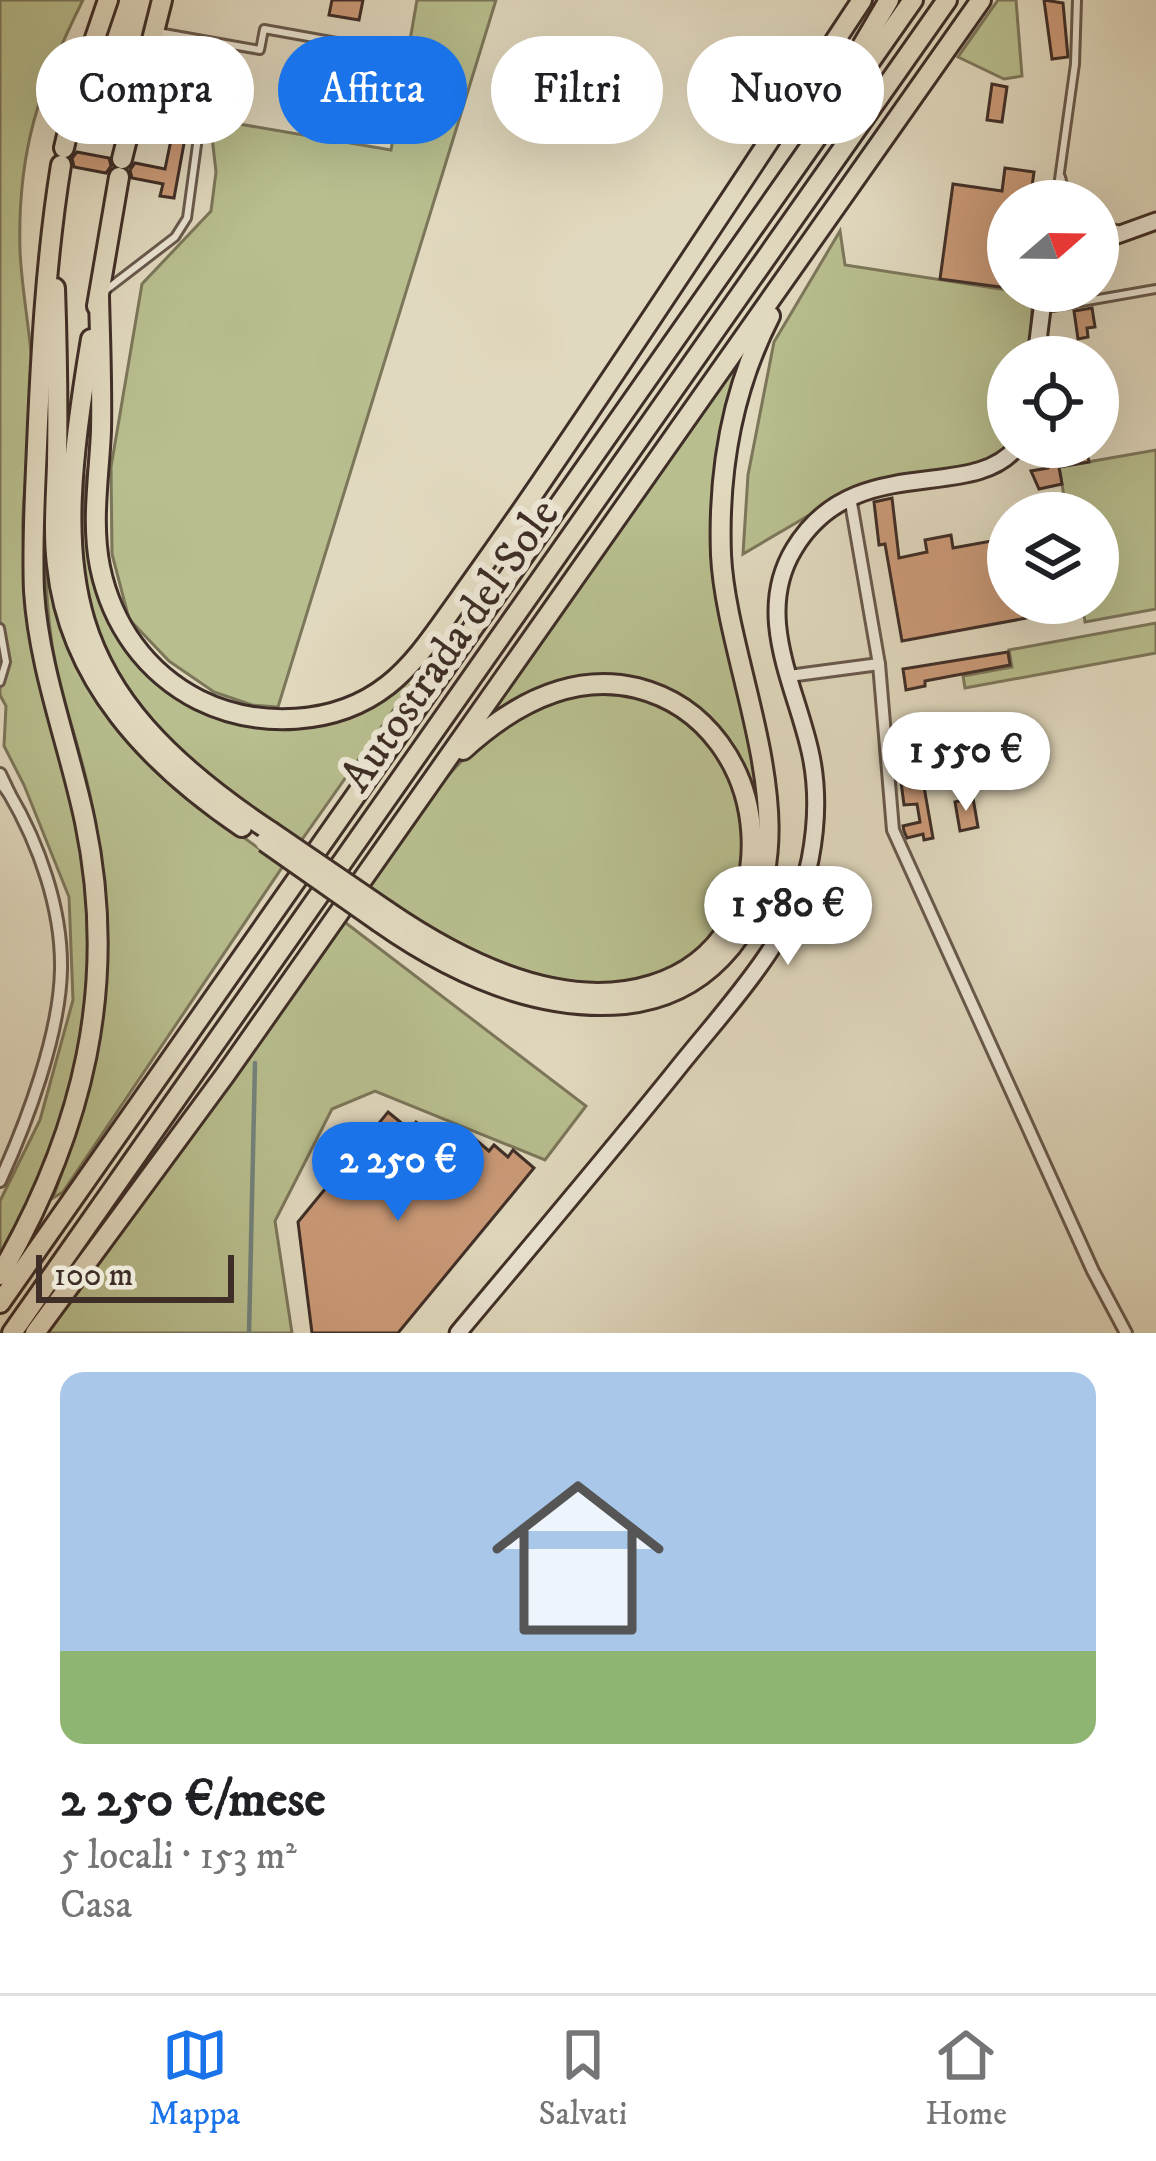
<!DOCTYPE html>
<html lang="it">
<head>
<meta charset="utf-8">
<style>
	:root { --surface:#fff; --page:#f6f6f6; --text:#202124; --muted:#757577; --line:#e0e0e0; --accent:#1a73e8 }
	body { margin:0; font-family:"IM FELL DW Pica",serif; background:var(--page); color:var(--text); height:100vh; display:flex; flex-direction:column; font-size:45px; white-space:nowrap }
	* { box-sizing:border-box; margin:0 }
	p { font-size:39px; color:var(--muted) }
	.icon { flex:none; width:66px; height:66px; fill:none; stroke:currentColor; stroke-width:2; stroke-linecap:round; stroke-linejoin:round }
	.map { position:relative; height:1333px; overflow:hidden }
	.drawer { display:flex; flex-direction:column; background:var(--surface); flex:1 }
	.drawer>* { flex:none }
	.banner { position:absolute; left:36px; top:36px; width:1086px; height:108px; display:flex; gap:24px }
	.needle { width:78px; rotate:70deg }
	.buttons { position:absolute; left:987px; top:180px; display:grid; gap:24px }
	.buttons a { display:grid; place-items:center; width:132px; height:132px; border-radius:50%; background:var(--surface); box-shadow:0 12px 48px #0002; font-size:60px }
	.scale { position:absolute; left:36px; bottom:30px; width:198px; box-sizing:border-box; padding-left:12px; border:6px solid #3f2e27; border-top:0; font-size:33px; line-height:42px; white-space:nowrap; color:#3f2e27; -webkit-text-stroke:9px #ece6d5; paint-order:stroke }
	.price { position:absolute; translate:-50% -102px; padding:0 27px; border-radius:42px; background:#fff; color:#222; font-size:39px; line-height:78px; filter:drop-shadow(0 3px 6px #0008) }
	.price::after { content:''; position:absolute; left:50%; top:72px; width:36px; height:27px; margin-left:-18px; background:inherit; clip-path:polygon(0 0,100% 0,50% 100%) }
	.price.on { background:var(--accent); color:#fff }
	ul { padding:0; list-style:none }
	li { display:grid; align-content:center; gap:24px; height:636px; padding:0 60px }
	li span { display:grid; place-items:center; height:372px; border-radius:24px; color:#555 }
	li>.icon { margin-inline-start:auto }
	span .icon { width:216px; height:216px; fill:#fffc; stroke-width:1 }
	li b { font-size:51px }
	.pill { padding:0 42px; border-radius:54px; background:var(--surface); box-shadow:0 12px 48px #0002; font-size:42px; line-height:108px }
	.pill.on { background:var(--accent); color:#fff }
	.dock { display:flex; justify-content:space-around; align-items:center; height:168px; border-top:3px solid var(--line); background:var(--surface); font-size:33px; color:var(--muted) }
	.dock a { display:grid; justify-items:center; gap:6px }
	.dock .on { color:var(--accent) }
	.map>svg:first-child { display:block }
	.green { fill:#b8be8e; stroke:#7c765a; stroke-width:3 }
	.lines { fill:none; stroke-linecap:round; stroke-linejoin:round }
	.stream { stroke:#72827c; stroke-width:4.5 }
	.building { fill:#cb9a78; stroke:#3f2e27; stroke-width:3 }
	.lane-casing { stroke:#68594d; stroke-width:12 }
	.street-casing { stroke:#68594d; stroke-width:16 }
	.secondary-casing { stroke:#3f2e27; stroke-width:21 }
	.highway-casing { stroke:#3f2e27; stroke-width:24 }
	.lane { stroke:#ece6d5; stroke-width:6 }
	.street { stroke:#ece6d5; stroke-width:10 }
	.secondary { stroke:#ece6d5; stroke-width:15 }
	.highway { stroke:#e1d9bf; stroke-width:18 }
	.highway-bridge-casing { stroke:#3f2e27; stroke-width:24; stroke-linecap:butt }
	.highway-bridge { stroke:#e1d9bf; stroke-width:18 }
	.labels { text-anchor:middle; stroke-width:12; stroke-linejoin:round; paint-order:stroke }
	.street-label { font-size:45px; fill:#3f2e27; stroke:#ece6d5 }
</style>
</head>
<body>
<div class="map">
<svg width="1156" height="1333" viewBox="0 0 1156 1333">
	<rect width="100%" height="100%" fill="#e1d9bf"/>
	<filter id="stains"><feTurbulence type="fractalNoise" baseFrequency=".00167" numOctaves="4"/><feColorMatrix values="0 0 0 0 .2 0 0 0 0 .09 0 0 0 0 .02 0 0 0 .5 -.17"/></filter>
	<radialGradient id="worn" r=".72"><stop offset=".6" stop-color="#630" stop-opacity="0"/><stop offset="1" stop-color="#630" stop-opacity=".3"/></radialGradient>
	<g class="green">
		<path d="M0 0H83C39 88 17 151 20 251 22 294 31 335 33 378 37 438 16 498 25 559 52 732 117 901 78 1078 64 1143 31 1204 0 1261V1201L40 1120 73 1000 69 897 24 785 4 746 6 706 0 695Z"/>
		<polygon points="417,0 496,0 278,707 252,705 214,692 169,661 129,619 112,554 111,467 142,284 211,211 216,172 210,119 391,150"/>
		<polygon points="998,0 1016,0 1022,76 1004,79 958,57"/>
		<polygon points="840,231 845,265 1033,294 1029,357 1008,357 1008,458 847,493 743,554 748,475 774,342"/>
		<polygon points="739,359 717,488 756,745 760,825 747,774 735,749 699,711 671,694 628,679 492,718 488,714"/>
		<path d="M49 425 53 584 225 824 283 866 63 1192 53 1198C103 1060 121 941 90 795 79 744 60 695 52 644 41 572 47 498 49 425Z"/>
		<path d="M95 436 94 559 167 687 293 726 420 672 301 841C273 822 243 805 217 784 100 687 57 585 95 436Z"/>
		<polygon points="1156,450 1156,609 1085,622 1082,603 1098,603 1098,513 1067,513 1059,467"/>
		<polygon points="1156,623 1156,653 965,688 963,676 1012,667 1009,650"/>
		<path d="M604 688C620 691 642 692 657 700 676 710 701 729 715 744 725 753 729 772 733 785 737 796 744 808 746 819 761 898 695 979 616 986 523 994 438 937 367 886 414 819 457 747 531 708 552 697 581 694 604 688Z"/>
		<polygon points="342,920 586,1106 545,1160 375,1091 332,1109 275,1221 292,1333 47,1333"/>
	</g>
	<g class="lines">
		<polyline class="stream" points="249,1333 255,1063"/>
	</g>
	<g class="building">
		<polygon points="332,0 363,0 359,20 329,15"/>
		<polygon points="1044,0 1063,3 1068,57 1052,59"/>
		<polygon points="992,84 1007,87 1002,122 987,120"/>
		<polygon points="172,135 185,138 174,198 160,196 163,184 132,178 130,170 135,163 165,169"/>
		<polygon points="77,152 109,158 111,166 106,173 74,167 72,158"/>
		<polygon points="1005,168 1034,172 1030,201 1008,201 1008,288 940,279 953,184 1002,191"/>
		<polygon points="1092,308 1095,327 1087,328 1088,337 1078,339 1074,311"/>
		<polygon points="1047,447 1058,447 1058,451 1086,447 1089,462 1059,467 1062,484 1039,489 1031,471 1048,468"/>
		<polygon points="892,498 899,558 927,552 925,540 951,535 953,548 1008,538 1008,603 1081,603 1081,608 902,641 885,544 879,545 874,502"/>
		<polygon points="1008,652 1010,665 925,681 925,686 906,690 903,669"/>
		<polygon points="920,764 933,838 924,840 923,834 907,838 904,831 903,826 920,822 917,804 904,805 899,766"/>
		<polygon points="973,798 978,827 960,831 955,802"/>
		<polygon points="388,1112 410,1130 416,1122 433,1134 437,1129 451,1141 456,1135 470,1146 475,1139 489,1151 494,1145 508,1157 513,1150 534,1168 398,1333 312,1333 298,1222"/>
	</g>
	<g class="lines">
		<defs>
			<g id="lane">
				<polyline points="158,32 260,50 264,29 387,51"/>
				<polyline points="1061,177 1067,201"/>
				<polyline points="1056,201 1075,64 1077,0"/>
				<polyline points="1098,225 1117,229"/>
				<polyline points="106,290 175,237 187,218 199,130 189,106 153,63"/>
				<polyline points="1047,308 1156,289"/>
				<polyline points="0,628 6,662 0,682"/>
			</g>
			<g id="street">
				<polyline points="850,497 879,664 893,830 1093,1271 1126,1333"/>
				<polyline points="789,676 879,664"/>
				<polyline points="0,774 9,793 0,781"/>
				<path d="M0 1181C27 1122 60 1034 61 969 62 909 39 844 9 793"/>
			</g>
			<g id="secondary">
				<polyline points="1098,242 1156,221"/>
				<polyline points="1036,357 1042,309 1051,291"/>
				<path d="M458 1333C530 1247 603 1161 674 1073 725 1008 792 943 810 860 817 824 818 786 810 751 795 684 754 615 794 549 854 449 971 504 1017 447"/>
			</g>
			<g id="highway">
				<polyline points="832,97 889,0"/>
				<polyline points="64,148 78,88 108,0"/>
				<polyline points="122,159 162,0"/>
				<path d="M55 288C57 347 58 405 57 464 56 497 53 532 57 565 69 681 149 764 242 827"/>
				<path d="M99 296C100 341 102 386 101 431 99 477 91 522 100 567 112 625 146 673 199 700 258 729 336 726 388 685 416 663 437 630 458 601 487 560 517 518 546 475 653 318 757 159 862 0"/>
				<polyline points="97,306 119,177"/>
				<path d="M91 339C51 578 55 688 270 831"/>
				<path d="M387 911C460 961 561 1013 652 985 795 941 779 724 637 688 570 672 511 706 463 750"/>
				<path d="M379 922C450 972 536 1012 625 1004 662 1000 695 985 721 958 825 852 727 677 721 555 718 472 732 390 770 316"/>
				<path d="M0 1275C83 1132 119 986 85 822 69 745 39 670 34 591 32 543 35 494 37 446 41 352 46 258 61 165"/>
				<polyline points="0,1303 913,0"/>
				<polyline points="12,1333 947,0"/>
				<polyline points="35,1333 225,1075 981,0"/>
			</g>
		</defs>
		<use href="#lane" class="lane-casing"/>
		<use href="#street" class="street-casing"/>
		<use href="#secondary" class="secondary-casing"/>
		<use href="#highway" class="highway-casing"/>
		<use href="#lane" class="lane"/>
		<use href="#street" class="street"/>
		<use href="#secondary" class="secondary"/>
		<use href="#highway" class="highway"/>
		<defs>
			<g id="highway-bridge">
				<polyline points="270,831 387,911"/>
				<polyline points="265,842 379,922"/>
			</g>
		</defs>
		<use href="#highway-bridge" class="highway-bridge-casing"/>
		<use href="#highway-bridge" class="highway-bridge"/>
	</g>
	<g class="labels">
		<g class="street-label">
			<text transform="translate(448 644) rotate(-55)" y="16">Autostrada del Sole</text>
		</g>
	</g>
	<rect width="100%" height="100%" filter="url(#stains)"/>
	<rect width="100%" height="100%" fill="url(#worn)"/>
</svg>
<div class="buttons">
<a><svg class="needle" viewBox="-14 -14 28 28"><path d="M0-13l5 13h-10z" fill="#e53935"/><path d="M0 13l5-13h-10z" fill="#757577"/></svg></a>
<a><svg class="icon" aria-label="locate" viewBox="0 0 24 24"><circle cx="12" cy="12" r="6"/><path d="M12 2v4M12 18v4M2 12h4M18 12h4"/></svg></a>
<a><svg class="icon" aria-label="layers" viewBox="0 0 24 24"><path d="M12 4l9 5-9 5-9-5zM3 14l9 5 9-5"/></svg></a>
</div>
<div class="scale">100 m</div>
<b class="price" style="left:966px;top:814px">1 550 €</b>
<b class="price" style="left:788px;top:968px">1 580 €</b>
<b class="price on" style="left:398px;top:1224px">2 250 €</b>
<div class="banner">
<a class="pill">Compra</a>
<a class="pill on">Affitta</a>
<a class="pill">Filtri</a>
<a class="pill">Nuovo</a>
</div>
</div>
<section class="drawer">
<ul>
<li><span style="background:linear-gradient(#a9c7e8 75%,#8fb573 0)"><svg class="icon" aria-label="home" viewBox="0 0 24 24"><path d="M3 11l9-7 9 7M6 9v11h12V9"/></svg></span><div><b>2 250 €/mese</b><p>5 locali · 153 m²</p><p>Casa</p></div></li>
</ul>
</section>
<nav class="dock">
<a class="on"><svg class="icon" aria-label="map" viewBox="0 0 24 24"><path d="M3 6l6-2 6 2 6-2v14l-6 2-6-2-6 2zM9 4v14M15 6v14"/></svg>Mappa</a>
<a><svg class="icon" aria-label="saved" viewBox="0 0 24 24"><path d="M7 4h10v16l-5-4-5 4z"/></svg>Salvati</a>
<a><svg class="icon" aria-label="home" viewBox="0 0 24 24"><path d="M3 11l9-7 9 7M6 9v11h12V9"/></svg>Home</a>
</nav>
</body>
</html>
